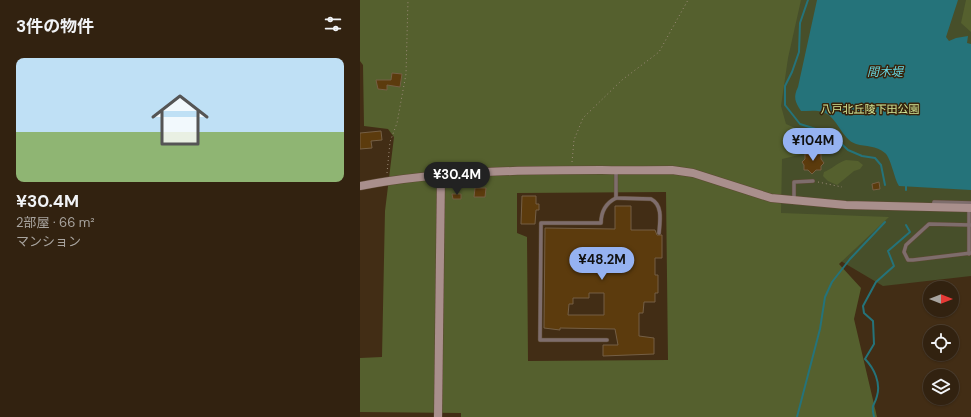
<!DOCTYPE html>
<html lang="ja">
<head>
<meta charset="utf-8">
<style>
	:root { --surface:#322210; --page:#3a2a19; --text:#f1f3f6; --muted:#a8a49f; --line:#4d3f30; --accent:#95b2f1 }
	body { margin:0; font-family:"DM Sans","Noto Sans JP",sans-serif; background:var(--page); color:var(--text); height:100vh; display:flex; flex-direction:column; font-size:15px; white-space:nowrap }
	* { box-sizing:border-box; margin:0 }
	p { font-size:13px; color:var(--muted) }
	.icon { flex:none; width:22px; height:22px; fill:none; stroke:currentColor; stroke-width:2; stroke-linecap:round; stroke-linejoin:round }
	.map { position:relative; flex:1; overflow:hidden }
	.drawer { display:flex; flex-direction:column; background:var(--surface); width:360px }
	.drawer>* { flex:none }
	.needle { width:26px; rotate:90deg }
	.fabs { position:absolute; left:563px; top:281px; display:grid; gap:8px }
	.fabs a { display:grid; place-items:center; width:36px; height:36px; border-radius:50%; background:var(--surface); box-shadow:0 1px 3px #0004,0 0 0 1px var(--line); font-size:20px }
	.price { position:absolute; translate:-50% -34px; padding:0 9px; border-radius:14px; background:var(--accent); color:#111; font-size:13px; line-height:26px; filter:drop-shadow(0 1px 2px #0008) }
	.price::after { content:''; position:absolute; left:50%; top:24px; width:12px; height:9px; margin-left:-6px; background:inherit; clip-path:polygon(0 0,100% 0,50% 100%) }
	.price.selected { background:#222; color:#fff }
	ul { padding:0; list-style:none }
	li { display:grid; align-content:center; gap:8px; height:212px; padding:0 16px }
	li span { display:grid; place-items:center; height:124px; border-radius:8px; color:#555 }
	li>.icon { margin-inline-start:auto }
	span .icon { width:72px; height:72px; fill:#fffc; stroke-width:1 }
	li b { font-size:17px }
	h2 { display:flex; justify-content:space-between; align-items:center; height:48px; padding:0 16px; font-size:17px }
	main { display:flex; flex:1; min-height:0 }
	.map>svg:first-child { display:block }
	.green { fill:#474f2a }
	.forest { fill:#55602e; fill-rule:evenodd }
	.water { fill:#25737a }
	.lines { fill:none; stroke-linecap:round; stroke-linejoin:round }
	.stream { stroke:#25737a; stroke-width:2 }
	.building { fill:#5c3b0d; stroke:#755f45; fill-rule:evenodd }
	.lane-casing { stroke:#5d4933; stroke-width:4.5 }
	.secondary-casing { stroke:#5d4933; stroke-width:9 }
	.path { stroke:#9c8a78; stroke-width:1; stroke-dasharray:1 3; stroke-linecap:butt }
	.lane { stroke:#7e6d6c; stroke-width:3.5 }
	.secondary { stroke:#a98f8c; stroke-width:8 }
	.labels { text-anchor:middle; stroke-width:3; stroke-linejoin:round; paint-order:stroke }
	.park-label { font-size:11px; fill:#d1e595; stroke:#38230b }
	.water-label { font-size:12px; font-style:italic; fill:#67d8e4; stroke:#38230b }
</style>
</head>
<body>
<main>
<section class="drawer">
<h2>3件の物件<svg class="icon" aria-label="filters" viewBox="0 0 24 24"><path d="M4 7h16M4 17h16"/><circle cx="9" cy="7" r="2"/><circle cx="15" cy="17" r="2"/></svg></h2>
<ul>
<li><span style="background:linear-gradient(#bfe0f5 60%,#8fb573 0)"><svg class="icon" aria-label="home" viewBox="0 0 24 24"><path d="M3 11l9-7 9 7M6 9v11h12V9"/></svg></span><div><b>¥30.4M</b><p>2部屋 · 66 m²</p><p>マンション</p></div></li>
</ul>
</section>
<div class="map">
<svg width="611" height="417" viewBox="0 0 611 417">
	<rect width="100%" height="100%" fill="#422d15"/>
	<polygon class="green" points="433,0 611,0 611,276 523,286 469,254 411,226 409,93"/>
	<g class="forest">
		<path d="M0 0H441L428 58 421 106 426 124 453 136 457 146 439 155 422 159 421 213 529 217 479 264 501 288 494 319 517 417H101V413L0 412V358L22 357 25 211 34 137 28 129 4 126 3 65 0 61ZM306 192 308 360 168 361 167 237 157 233V193Z"/>
		<polygon points="606,0 611,0 611,32 601,23"/>
		<path d="M486 160 498 161 503 165 500 169 494 171 477 185 468 181 463 176 464 172C472 169 477 163 486 160Z"/>
	</g>
	<path class="water" d="M457 0H598L586 37 589 41 596 38 608 36 607 43 611 44V190L539 186C534 178 531 158 525 153 516 145 506 147 496 144 481 139 478 117 463 112 457 110 448 111 441 111 435 102 433 97 438 87Z"/>
	<g class="lines">
		<g class="stream">
			<polyline points="448,0 440,23 439,52 432,72 425,86 425,105 440,124 465,132 474,137 488,150 502,156 515,158 521,165 525,185"/>
			<polyline points="546,190 546,185"/>
			<polyline points="437,417 460,329 465,297 472,282 490,259 525,222"/>
			<path d="M514 417C511 402 514 408 517 396 521 383 514 368 505 359L514 344 513 321 504 313 503 306 516 282 534 266 528 251 550 232 546 225"/>
		</g>
	</g>
	<g class="building">
		<polygon points="32,73 42,74 40,87 27,85 27,90 18,89 16,80 31,80"/>
		<polygon points="21,131 22,140 11,141 12,148 0,149 0,133"/>
		<polygon points="454,151 457,154 461,154 461,159 464,163 461,166 461,170 456,170 452,174 448,170 444,170 444,165 442,162 445,159 445,154 450,154"/>
		<polygon points="519,182 520,189 513,190 512,184"/>
		<polygon points="115,188 126,188 125,197 114,197"/>
		<polygon points="92,194 101,194 101,199 93,199"/>
		<polygon points="162,196 176,196 176,204 179,204 179,210 176,210 175,224 161,224"/>
		<path d="M255 206H271V230H295L297 235H302V258H295V275H298V293H295V302H284L283 313H279V336L294 338V354L243 356V345H258L255 329 200 328V330L184 328 185 228 255 229ZM229 293H244V315H208L209 304H213V298H229Z"/>
	</g>
	<g class="lines">
		<defs>
			<g id="lane">
				<path d="M256 170V198L291 199C303 205 300 221 299 233"/>
				<polyline points="434,200 434,182 453,181"/>
				<polyline points="573,207 574,202 611,203"/>
				<polyline points="609,208 609,254"/>
				<polyline points="611,225 569,224 546,245 544,252 548,260 553,260 611,253"/>
				<path d="M247 340H180L181 223H241C241 212 246 203 256 198"/>
			</g>
			<g id="secondary">
				<path d="M0 186C102 166 209 171 312 170L333 173 411 198 486 205 611 208"/>
				<polyline points="78,417 81,176"/>
			</g>
		</defs>
		<use href="#lane" class="lane-casing"/>
		<use href="#secondary" class="secondary-casing"/>
		<g class="path">
			<polyline points="212,162 214,140 223,118 262,80 299,52 328,0"/>
			<polyline points="27,173 30,142 37,123 46,74 48,0"/>
			<polyline points="458,182 482,187"/>
		</g>
		<use href="#lane" class="lane"/>
		<use href="#secondary" class="secondary"/>
	</g>
	<g class="labels">
		<g class="park-label">
			<text x="510" y="113">八戸北丘陵下田公園</text>
		</g>
		<g class="water-label">
			<text x="525" y="76">間木堤</text>
		</g>
	</g>
</svg>
<div class="fabs">
<a><svg class="needle" viewBox="-14 -14 28 28"><path d="M0-13l5 13h-10z" fill="#e53935"/><path d="M0 13l5-13h-10z" fill="#a8a49f"/></svg></a>
<a><svg class="icon" aria-label="locate" viewBox="0 0 24 24"><circle cx="12" cy="12" r="6"/><path d="M12 2v4M12 18v4M2 12h4M18 12h4"/></svg></a>
<a><svg class="icon" aria-label="layers" viewBox="0 0 24 24"><path d="M12 4l9 5-9 5-9-5zM3 14l9 5 9-5"/></svg></a>
</div>
<b class="price" style="left:453px;top:162px">¥104M</b>
<b class="price selected" style="left:97px;top:196px">¥30.4M</b>
<b class="price" style="left:242px;top:281px">¥48.2M</b>
</div>
</main>
</body>
</html>
